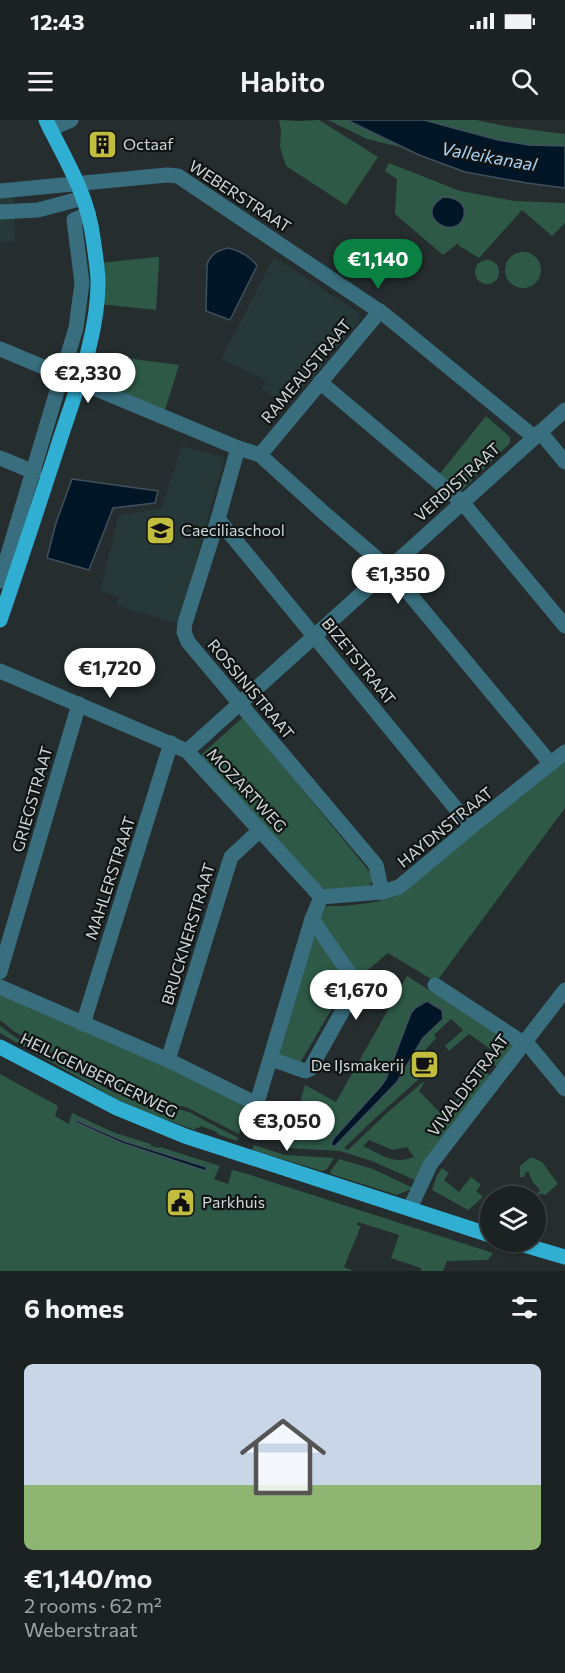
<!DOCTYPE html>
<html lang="en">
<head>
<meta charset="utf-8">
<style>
	:root { --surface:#1c2222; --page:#252a2a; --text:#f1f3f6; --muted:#a0a4a5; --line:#3a3f40; --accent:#0b8043 }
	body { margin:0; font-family:Commissioner,sans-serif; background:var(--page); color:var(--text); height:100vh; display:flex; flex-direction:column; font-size:22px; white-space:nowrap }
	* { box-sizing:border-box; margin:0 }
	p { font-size:20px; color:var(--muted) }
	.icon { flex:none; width:33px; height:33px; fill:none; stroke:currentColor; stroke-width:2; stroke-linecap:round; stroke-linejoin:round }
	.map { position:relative; height:1151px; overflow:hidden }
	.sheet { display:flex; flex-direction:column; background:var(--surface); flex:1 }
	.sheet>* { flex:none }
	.buttons { position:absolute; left:480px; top:1066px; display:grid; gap:12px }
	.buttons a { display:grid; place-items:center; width:66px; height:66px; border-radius:50%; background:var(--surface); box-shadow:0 2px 4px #0004,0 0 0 2px var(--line); font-size:30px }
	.price { position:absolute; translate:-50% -51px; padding:0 14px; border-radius:21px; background:#fff; color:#222; font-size:20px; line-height:39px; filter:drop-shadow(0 2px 3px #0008) }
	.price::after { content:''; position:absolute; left:50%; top:36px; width:18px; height:14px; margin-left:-9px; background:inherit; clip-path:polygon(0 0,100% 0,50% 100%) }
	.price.selected { background:var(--accent); color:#fff }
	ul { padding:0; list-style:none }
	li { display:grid; align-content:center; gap:12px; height:318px; padding:0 24px }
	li+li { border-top:2px solid var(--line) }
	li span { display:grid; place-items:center; height:186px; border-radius:9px; color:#555 }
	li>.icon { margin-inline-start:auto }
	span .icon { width:108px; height:108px; fill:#fffc; stroke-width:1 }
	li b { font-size:26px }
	h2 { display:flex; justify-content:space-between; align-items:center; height:72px; padding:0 24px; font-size:26px }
	.status { display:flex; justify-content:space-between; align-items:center; height:42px; padding:0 30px; background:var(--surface); direction:ltr }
	.status svg { height:16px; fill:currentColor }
	header { display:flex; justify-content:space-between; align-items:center; height:78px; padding:0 24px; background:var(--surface); font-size:27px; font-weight:600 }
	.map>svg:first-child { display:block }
	.built { fill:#273839 }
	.green { fill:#2e5947; fill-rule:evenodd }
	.water { fill:#001627; stroke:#3f505c; stroke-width:1.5 }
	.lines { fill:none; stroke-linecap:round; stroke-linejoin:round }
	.minor { stroke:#396e7f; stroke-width:15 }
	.major { stroke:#30afd3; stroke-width:15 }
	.labels { text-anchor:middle; stroke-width:4.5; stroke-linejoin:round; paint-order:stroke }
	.poi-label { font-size:16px; fill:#d2d7d7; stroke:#111415; text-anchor:start }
	.street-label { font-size:16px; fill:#d2d7d7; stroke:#111415 }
	.water-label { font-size:18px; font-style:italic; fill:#a7d2f3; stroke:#111415 }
</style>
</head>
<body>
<div class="status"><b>12:43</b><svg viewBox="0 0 49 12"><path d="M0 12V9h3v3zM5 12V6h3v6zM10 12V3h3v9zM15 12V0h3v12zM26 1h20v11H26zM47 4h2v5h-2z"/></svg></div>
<header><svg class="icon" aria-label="menu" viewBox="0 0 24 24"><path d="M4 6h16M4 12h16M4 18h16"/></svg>Habito<svg class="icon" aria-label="search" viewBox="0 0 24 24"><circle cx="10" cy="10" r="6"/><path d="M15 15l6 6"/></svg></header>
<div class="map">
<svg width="565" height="1151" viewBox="0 0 565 1151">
	<rect width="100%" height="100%" fill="#252d2e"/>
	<g class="built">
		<polygon points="0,75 14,75 15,121 0,122"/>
		<polygon points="274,137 359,193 359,201 289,286 261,268 266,260 221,239"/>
		<polygon points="182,326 225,338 178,504 116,485 119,477 100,471 119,395 161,389"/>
	</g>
	<g class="green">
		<polygon points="279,0 299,1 319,0 378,37 346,85 286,46 280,27 281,11"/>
		<polygon points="328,0 347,0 404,28 367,19"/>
		<polygon points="424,0 476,0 510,7 565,14 565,26 529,25 498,20"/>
		<polygon points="389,43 460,71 515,81 565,83 565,103 552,116 522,90 479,138 458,125 460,122 443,135 395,94 397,59 385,51"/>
		<circle cx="523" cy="150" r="18"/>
		<polygon points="156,137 159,137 159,144 156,190 99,184 100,143"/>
		<circle cx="487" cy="152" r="12"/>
		<polygon points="89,233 179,245 164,293 85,262"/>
		<polygon points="486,296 510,317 510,323 460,372 438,356"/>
		<path d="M243 597 369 751 374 758 370 765C357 768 338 774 325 769 320 766 315 760 310 756L224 663 201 635Z"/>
		<polygon points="565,638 565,688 436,862 388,833 359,857 317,800 322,789 327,786 344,786 376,782 390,777"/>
		<polygon points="319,815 350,858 300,943 278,938 312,819"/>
		<path d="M407 856 514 924 500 946H496L489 942 496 933 469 914 449 931 445 926 463 910 451 899 434 915 436 918 426 929V931L418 941 412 937 423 918 439 903 431 882H423L418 886 399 924 386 959 381 966 334 1018 331 1024 333 1026H335L397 962 411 939 413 948 420 958 371 1002 344 1028 348 1030 389 991 423 962 424 963 419 971 447 1000 458 991 454 983 460 977 465 976C478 966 478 965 476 951L480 948C485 949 490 954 491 958L417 1061 372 1041 340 1031 287 1028 305 965 336 982ZM369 1020 393 1030 407 1027 414 1037C392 1045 383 1035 363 1026Z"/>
		<polygon points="0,871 243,982 248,987 239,1014 186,987 148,981 114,968 15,912 0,900"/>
		<polygon points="0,906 15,917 113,972 141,983 156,987 178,989 189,992 238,1018 237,1021 217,1014 217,1012 201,1006 200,1008 196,1007 195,1010 150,994 118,980 0,913"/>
		<polygon points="0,954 58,986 55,996 69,1004 72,993 115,1013 151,1024 151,1026 159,1028 160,1027 220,1046 214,1059 228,1064 232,1050 244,1053 493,1133 488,1140 447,1141 443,1151 421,1151 421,1148 391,1138 399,1115 358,1102 357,1105 361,1106 344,1147 353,1151 0,1151"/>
		<polygon points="254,1025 285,1035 334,1038 327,1049 322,1051 252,1030"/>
		<polygon points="531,1037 542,1042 558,1064 545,1075 541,1074 536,1075 540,1070 532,1061 529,1052 526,1052 524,1057 520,1057 520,1046"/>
		<polygon points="339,1039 373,1049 413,1068 397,1075 331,1054 330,1052"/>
		<polygon points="442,1048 449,1053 444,1060 459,1072 471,1057 480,1064 480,1066 476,1071 483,1077 468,1090 432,1070 437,1055"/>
	</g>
	<g class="water">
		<polygon points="347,0 424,0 498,20 529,25 565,26 565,68 527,63 465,52 419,35"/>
		<path d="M443 77C454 77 467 82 464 96 457 123 411 96 443 77Z"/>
		<path d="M228 128C239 130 251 137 257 146L230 200 206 191 207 145C210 134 218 130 228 128Z"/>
		<polygon points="72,359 158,371 155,383 113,388 89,450 47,438 56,403"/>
		<polygon points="427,881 442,890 443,899 423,918 397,962 335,1026 333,1026 331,1024 334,1018 381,966 386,959 411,893 415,888"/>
		<polygon points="76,1000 124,1021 206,1047 206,1051 122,1023 75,1002"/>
	</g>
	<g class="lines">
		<g class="minor">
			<polyline points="50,9 71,0"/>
			<polyline points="0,71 167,55 178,56 385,195 534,317"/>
			<polyline points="0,92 38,90 83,78"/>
			<polyline points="0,229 238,328 260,335 324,393 388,448 551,644"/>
			<polyline points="320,262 462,382 565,506"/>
			<polyline points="540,312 565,342"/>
			<polyline points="238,328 218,399 185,503 184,512 188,522 376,745 382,772"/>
			<polyline points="260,335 380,191"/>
			<polyline points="0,338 34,352"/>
			<polyline points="218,399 471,707"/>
			<polyline points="0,461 76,208 82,163 74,100 88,94"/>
			<polyline points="0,551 187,631 321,777"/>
			<polyline points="187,631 565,290"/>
			<polyline points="0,852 79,584"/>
			<polyline points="435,865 531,928 565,969"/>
			<polyline points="0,867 168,940 257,984"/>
			<polyline points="83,904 171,623"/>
			<polyline points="271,939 305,951 310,949 356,867 356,863 312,799"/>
			<polyline points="168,940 231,737 260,710"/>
			<polyline points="250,1006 312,799 321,777 382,772 399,767 471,707 565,632"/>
			<polyline points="410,1088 430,1045 565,870"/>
		</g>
		<g class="major">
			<path d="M0 500C19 445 37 390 55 335 72 280 99 218 98 159 97 145 95 131 93 118 87 72 65 40 46 0"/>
			<polyline points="0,927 117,988 185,1016 490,1115"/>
			<polyline points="514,1122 565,1137"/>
		</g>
	</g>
	<defs>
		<symbol id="building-square" viewBox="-11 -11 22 22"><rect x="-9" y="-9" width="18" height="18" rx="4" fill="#c2bd3f" stroke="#111415"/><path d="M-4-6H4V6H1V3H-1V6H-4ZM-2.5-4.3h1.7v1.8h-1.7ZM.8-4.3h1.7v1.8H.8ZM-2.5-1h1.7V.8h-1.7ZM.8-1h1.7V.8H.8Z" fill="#111"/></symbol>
		<symbol id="school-square" viewBox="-11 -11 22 22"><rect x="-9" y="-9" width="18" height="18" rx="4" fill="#c2bd3f" stroke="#111415"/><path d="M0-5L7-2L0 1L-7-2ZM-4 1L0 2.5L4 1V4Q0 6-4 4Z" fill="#111"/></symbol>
		<symbol id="cafe-square" viewBox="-11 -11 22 22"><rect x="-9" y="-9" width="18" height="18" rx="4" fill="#c2bd3f" stroke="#111415"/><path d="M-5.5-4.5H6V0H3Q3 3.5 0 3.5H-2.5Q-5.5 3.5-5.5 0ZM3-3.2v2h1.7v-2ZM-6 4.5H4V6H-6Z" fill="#111"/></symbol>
		<symbol id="civic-square" viewBox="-11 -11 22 22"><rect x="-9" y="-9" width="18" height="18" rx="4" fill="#c2bd3f" stroke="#111415"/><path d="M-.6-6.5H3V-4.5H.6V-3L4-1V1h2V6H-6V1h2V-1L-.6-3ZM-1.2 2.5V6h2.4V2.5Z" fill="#111"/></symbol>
	</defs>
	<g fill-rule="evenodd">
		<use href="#building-square" x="86" y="8" width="33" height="33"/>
		<use href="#school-square" x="144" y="394" width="33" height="33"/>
		<use href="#cafe-square" x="408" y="928" width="33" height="33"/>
		<use href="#civic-square" x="164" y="1066" width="33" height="33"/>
	</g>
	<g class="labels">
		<g class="poi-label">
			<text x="123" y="30">Octaaf</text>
			<text x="181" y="416">Caeciliaschool</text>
			<text x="404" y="951" text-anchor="end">De IJsmakerij</text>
			<text x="202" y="1088">Parkhuis</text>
		</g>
		<g class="street-label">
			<text transform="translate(240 76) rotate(33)" y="6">WEBERSTRAAT</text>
			<text transform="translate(306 251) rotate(-50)" y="6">RAMEAUSTRAAT</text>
			<text transform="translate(457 362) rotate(-42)" y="6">VERDISTRAAT</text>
			<text transform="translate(359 541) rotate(51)" y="6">BIZETSTRAAT</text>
			<text transform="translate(251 569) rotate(50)" y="6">ROSSINISTRAAT</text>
			<text transform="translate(247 670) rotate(47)" y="6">MOZARTWEG</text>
			<text transform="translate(32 679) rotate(-74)" y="6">GRIEGSTRAAT</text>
			<text transform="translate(445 707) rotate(-39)" y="6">HAYDNSTRAAT</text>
			<text transform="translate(110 758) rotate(-72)" y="6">MAHLERSTRAAT</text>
			<text transform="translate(188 814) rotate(-73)" y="6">BRUCKNERSTRAAT</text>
			<text transform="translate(99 955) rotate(26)" y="6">HEILIGENBERGERWEG</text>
			<text transform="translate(468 965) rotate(-53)" y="6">VIVALDISTRAAT</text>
		</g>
		<g class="water-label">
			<text transform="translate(489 37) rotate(10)" y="6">Valleikanaal</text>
		</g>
	</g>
</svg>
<div class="buttons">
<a><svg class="icon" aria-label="layers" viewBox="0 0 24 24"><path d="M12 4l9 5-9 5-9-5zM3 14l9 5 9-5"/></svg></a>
</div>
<b class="price selected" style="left:378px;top:170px">€1,140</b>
<b class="price" style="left:88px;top:284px">€2,330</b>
<b class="price" style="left:398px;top:485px">€1,350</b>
<b class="price" style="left:110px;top:579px">€1,720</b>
<b class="price" style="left:356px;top:901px">€1,670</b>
<b class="price" style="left:287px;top:1032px">€3,050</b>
</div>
<section class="sheet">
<h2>6 homes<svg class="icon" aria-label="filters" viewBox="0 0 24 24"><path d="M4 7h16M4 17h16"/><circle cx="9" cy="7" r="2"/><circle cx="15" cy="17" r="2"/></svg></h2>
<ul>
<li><span style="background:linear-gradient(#c9d6e8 65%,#8fb573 0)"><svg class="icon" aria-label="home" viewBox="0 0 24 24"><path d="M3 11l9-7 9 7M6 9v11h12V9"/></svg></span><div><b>€1,140/mo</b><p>2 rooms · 62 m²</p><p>Weberstraat</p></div></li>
</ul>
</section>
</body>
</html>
